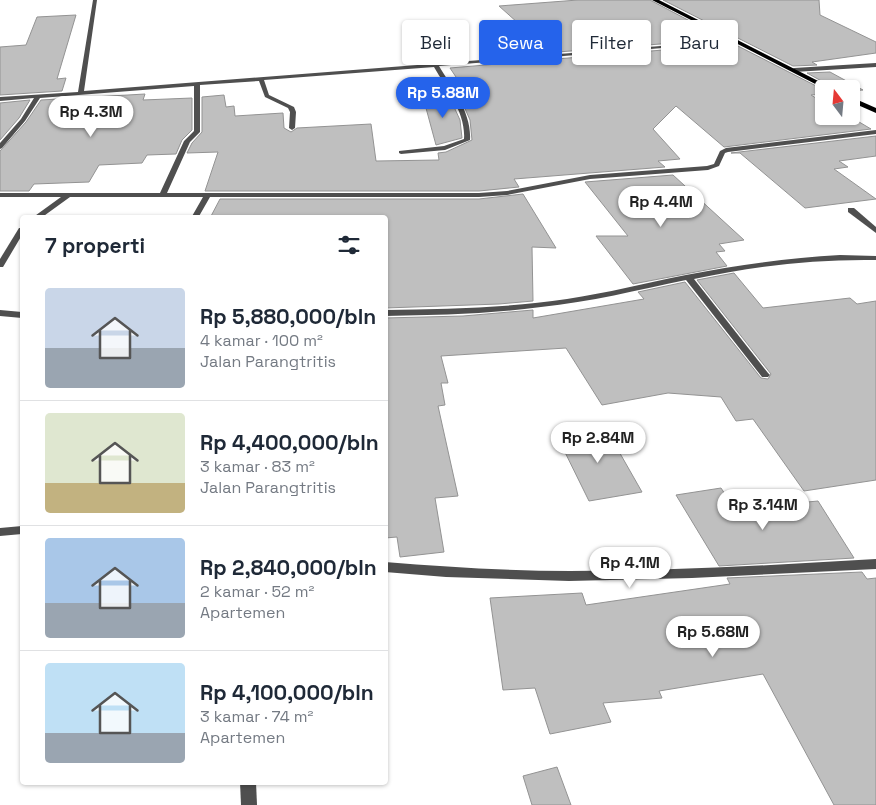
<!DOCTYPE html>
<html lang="id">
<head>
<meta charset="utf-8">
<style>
	:root { --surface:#fff; --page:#f6f6f7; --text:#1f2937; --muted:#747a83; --line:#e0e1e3; --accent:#2563eb }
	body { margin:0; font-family:"Space Grotesk",sans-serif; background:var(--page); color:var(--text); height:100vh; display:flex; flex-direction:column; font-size:19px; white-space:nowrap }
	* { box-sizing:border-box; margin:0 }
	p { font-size:16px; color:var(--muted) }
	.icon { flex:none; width:28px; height:28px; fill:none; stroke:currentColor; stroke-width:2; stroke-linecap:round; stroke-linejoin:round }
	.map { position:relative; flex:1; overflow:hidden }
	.sheet { position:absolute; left:20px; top:215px; width:368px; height:570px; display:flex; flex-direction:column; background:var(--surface); border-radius:5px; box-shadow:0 1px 4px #0004 }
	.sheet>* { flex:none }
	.banner { position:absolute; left:402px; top:20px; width:398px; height:45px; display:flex; gap:10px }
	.needle { width:32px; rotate:344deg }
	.buttons { position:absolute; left:815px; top:80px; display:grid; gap:10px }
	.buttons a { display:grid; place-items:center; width:45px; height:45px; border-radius:5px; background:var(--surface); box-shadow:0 1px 4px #0004; font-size:25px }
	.price { position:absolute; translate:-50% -42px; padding:0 11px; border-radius:18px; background:#fff; color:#222; font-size:16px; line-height:32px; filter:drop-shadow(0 1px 2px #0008) }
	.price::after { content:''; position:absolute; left:50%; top:30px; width:15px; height:11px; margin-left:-8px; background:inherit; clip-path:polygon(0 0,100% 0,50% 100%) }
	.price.current { background:var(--accent); color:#fff }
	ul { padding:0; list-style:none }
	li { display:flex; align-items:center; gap:15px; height:125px; padding:0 25px }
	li+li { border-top:1px solid var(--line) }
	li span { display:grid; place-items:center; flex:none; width:140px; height:100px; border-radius:5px; color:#555 }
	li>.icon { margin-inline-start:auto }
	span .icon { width:60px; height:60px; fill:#fffc; stroke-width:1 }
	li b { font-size:21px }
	h2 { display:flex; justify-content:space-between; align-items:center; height:60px; padding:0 25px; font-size:21px }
	.pill { padding:0 18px; border-radius:5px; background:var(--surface); box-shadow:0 1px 4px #0004; font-size:18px; line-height:45px }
	.pill.current { background:var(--accent); color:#fff }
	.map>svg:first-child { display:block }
	.building { fill:#bfbfbf; stroke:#939393 }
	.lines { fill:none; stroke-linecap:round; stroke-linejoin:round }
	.street { fill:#4f4f4f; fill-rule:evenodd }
	.primary { fill:#000; fill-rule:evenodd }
</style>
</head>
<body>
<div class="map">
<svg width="876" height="805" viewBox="0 0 876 805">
	<rect width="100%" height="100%" fill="#fff"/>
	<g class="building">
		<polygon points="578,0 650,0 724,39 494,57 484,43 537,40 499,6"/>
		<polygon points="663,0 819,0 820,15 876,42 876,53 812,62 817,65 793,66"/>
		<polygon points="76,15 57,79 66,78 62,91 0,95 0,47 26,45 37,17"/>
		<polygon points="734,44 824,90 824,94 811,95 824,103 824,116 849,116 871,129 724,147 676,106 653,129 680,159 658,161 665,167 514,179 519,187 479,191 205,191 218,152 187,153 192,143 202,132 202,97 224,95 226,107 234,106 235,116 283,113 284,128 291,132 297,128 371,124 376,161 439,160 438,153 446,152 472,140 470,120 459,95 468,95 450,68"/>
		<polygon points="830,72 863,90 851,91 851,89 836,89 807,73"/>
		<polygon points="145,94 143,100 192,98 192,130 182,140 176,154 147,155 142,163 99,165 89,182 34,184 29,191 0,191 0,151 26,122 41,100"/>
		<polygon points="449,96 460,120 462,138 436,145 423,97"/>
		<polygon points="30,100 19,118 0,140 0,103"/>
		<polygon points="876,136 876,156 839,161 848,167 834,169 876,199 805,208 740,153 731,153"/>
		<polygon points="673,175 744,240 719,244 725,251 716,252 727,266 633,284 596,236 628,236 585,182"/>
		<polygon points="523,194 556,248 532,247 533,301 499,304 385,308 385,218 210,218 220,199 479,199"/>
		<polygon points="734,273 763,308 850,298 857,304 876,301 876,480 804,491 753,419 736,421 721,397 668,393 602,405 566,348 441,356 448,383 441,383 445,405 438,406 458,496 435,498 444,552 400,557 397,537 385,538 385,318 463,316 533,310 533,318 644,299 638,292 685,282 761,378 768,379 771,374 697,280"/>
		<polygon points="605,427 642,492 589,501 556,434"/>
		<polygon points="721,488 735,509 818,501 854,558 719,566 676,495"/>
		<polygon points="862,572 867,579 876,578 876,805 834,805 763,674 659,691 662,698 603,703 611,722 550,734 535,688 503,690 490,598 582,593 586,605 730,584 727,578"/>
		<polygon points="557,767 571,805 532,805 523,776"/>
	</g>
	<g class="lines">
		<g class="street">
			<path d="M93 0H97L84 91 737 40 739 41 737 42 439 66C452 88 472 113 470 140L445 150 401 154 399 153V151L444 146 464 139C466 113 446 88 434 67L264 80 269 95 294 107 296 112 295 128 292 130 289 128 290 112 288 108 265 97 259 81 200 85V132L190 142 167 193H479L507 191 590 175 707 166 714 164 720 151 726 148 876 130V134L728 152 725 153 719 166 708 170 590 179 507 195 479 197H210L198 218H191L203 197H70L41 218H32L61 197H0V193H160L184 141 194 131V86L40 98 25 121 2 148 0 149V143L21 119 34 98 0 101V97L78 92Z"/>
			<polygon points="876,63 876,67 794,72 791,70 794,68"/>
			<polygon points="848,208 854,208 876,227 876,233 848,212"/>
			<polygon points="19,228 22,228 22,235 3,267 0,267 0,259"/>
			<path d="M840 255 876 256V260C814 259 754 266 694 279L768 373 770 375 768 377H762L686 280C638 290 590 302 541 307 489 314 437 315 385 316V310C446 309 507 308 567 299 607 293 646 283 686 275 736 265 788 258 840 255Z"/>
			<polygon points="0,310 22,312 22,318 0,316"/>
			<polygon points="22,526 22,534 0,536 0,528"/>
			<path d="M876 559V569L692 578 569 581 446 577 385 572V562C447 567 508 571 570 571 672 571 774 565 876 559Z"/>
			<polygon points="240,782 256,782 257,805 241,805"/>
		</g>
		<g class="primary">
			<polygon points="652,0 659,0 834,89 825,89"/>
			<polygon points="851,97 876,108 876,113 851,102"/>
		</g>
	</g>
</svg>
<div class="buttons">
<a><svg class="needle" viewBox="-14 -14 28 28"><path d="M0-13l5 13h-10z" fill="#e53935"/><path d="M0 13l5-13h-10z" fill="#747a83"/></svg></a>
</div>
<b class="price current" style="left:443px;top:119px">Rp 5.88M</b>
<b class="price" style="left:91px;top:138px">Rp 4.3M</b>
<b class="price" style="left:661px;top:228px">Rp 4.4M</b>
<b class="price" style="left:598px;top:464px">Rp 2.84M</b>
<b class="price" style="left:763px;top:531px">Rp 3.14M</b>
<b class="price" style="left:630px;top:589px">Rp 4.1M</b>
<b class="price" style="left:713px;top:658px">Rp 5.68M</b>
<div class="banner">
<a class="pill">Beli</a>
<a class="pill current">Sewa</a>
<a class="pill">Filter</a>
<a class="pill">Baru</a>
</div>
<section class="sheet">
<h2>7 properti<svg class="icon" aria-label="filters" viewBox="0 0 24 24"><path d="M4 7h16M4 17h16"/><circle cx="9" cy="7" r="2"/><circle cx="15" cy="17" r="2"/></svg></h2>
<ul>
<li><span style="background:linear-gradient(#c9d6e8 60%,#9aa5b1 0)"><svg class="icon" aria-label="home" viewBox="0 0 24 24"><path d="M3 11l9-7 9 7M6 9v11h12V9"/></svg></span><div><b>Rp 5,880,000/bln</b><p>4 kamar · 100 m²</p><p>Jalan Parangtritis</p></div></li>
<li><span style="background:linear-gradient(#dfe7d0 70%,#c2b280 0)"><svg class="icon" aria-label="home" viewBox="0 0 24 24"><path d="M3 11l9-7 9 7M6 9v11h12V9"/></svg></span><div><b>Rp 4,400,000/bln</b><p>3 kamar · 83 m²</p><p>Jalan Parangtritis</p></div></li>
<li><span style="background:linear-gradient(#a9c7e8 65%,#9aa5b1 0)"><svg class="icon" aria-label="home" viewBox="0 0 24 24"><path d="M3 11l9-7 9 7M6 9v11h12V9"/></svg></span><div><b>Rp 2,840,000/bln</b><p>2 kamar · 52 m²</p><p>Apartemen</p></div></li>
<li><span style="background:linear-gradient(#bfe0f5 70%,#9aa5b1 0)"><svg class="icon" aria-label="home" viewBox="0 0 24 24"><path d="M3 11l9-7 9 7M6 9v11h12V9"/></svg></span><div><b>Rp 4,100,000/bln</b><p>3 kamar · 74 m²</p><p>Apartemen</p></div></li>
</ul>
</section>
</div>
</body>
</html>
